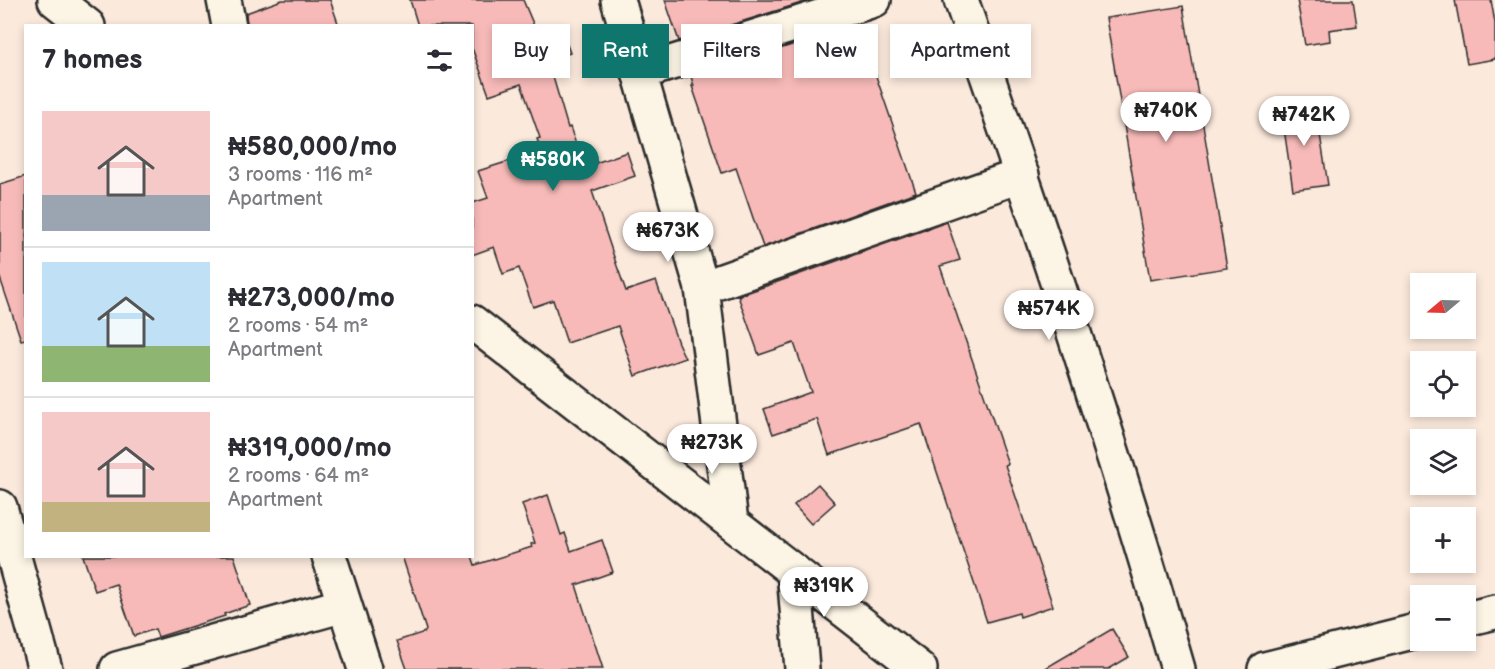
<!DOCTYPE html>
<html lang="en">
<head>
<meta charset="utf-8">
<style>
	:root { --surface:#fff; --page:#f7f7f7; --text:#2b2b33; --muted:#7c7c81; --line:#e1e1e2; --accent:#0f766e }
	body { margin:0; font-family:"Balsamiq Sans",sans-serif; background:var(--page); color:var(--text); height:100vh; display:flex; flex-direction:column; font-size:22px; white-space:nowrap }
	* { box-sizing:border-box; margin:0 }
	p { font-size:20px; color:var(--muted) }
	.icon { flex:none; width:33px; height:33px; fill:none; stroke:currentColor; stroke-width:2; stroke-linecap:round; stroke-linejoin:round }
	.map { position:relative; flex:1; overflow:hidden }
	.details { position:absolute; left:24px; top:24px; width:450px; height:534px; display:flex; flex-direction:column; background:var(--surface); border-radius:0px; box-shadow:0 3px 9px #0003 }
	.details>* { flex:none }
	.hud { position:absolute; left:492px; top:24px; width:570px; height:54px; display:flex; gap:12px }
	.needle { width:39px; rotate:251deg }
	.fabs { position:absolute; left:1410px; top:273px; display:grid; gap:12px }
	.fabs a { display:grid; place-items:center; width:66px; height:66px; border-radius:0px; background:var(--surface); box-shadow:0 3px 9px #0003; font-size:30px }
	.price { position:absolute; translate:-50% -51px; padding:0 14px; border-radius:21px; background:#fff; color:#222; font-size:20px; line-height:39px; filter:drop-shadow(0 2px 3px #0008) }
	.price::after { content:''; position:absolute; left:50%; top:36px; width:18px; height:14px; margin-left:-9px; background:inherit; clip-path:polygon(0 0,100% 0,50% 100%) }
	.price.current { background:var(--accent); color:#fff }
	ul { padding:0; list-style:none }
	li { display:flex; align-items:center; gap:18px; height:150px; padding:0 18px }
	li+li { border-top:2px solid var(--line) }
	li span { display:grid; place-items:center; flex:none; width:168px; height:120px; border-radius:0px; color:#555 }
	li>.icon { margin-inline-start:auto }
	span .icon { width:72px; height:72px; fill:#fffc; stroke-width:1 }
	li b { font-size:26px }
	h2 { display:flex; justify-content:space-between; align-items:center; height:72px; padding:0 18px; font-size:26px }
	.pill { padding:0 21px; border-radius:0px; background:var(--surface); box-shadow:0 3px 9px #0003; font-size:21px; line-height:54px }
	.pill.current { background:var(--accent); color:#fff }
	.map>svg:first-child { display:block }
	.building { fill:#f7bab8; stroke:#2b2b2b; stroke-width:1.5 }
	.lines { fill:none; stroke-linecap:round; stroke-linejoin:round }
	.minor-casing { stroke:#2b2b2b; stroke-width:38 }
	.tertiary-casing { stroke:#2b2b2b; stroke-width:38 }
	.minor { stroke:#fcf5e5; stroke-width:33 }
	.tertiary { stroke:#fcf5e5; stroke-width:33 }
</style>
</head>
<body>
<div class="map">
<svg width="1495" height="669" viewBox="0 0 1495 669">
	<rect width="100%" height="100%" fill="#fbe9dc"/>
	<filter id="ink" filterUnits="userSpaceOnUse"><feTurbulence type="fractalNoise" baseFrequency=".0167" numOctaves="2"/><feDisplacementMap in="SourceGraphic" scale="12" xChannelSelector="R" yChannelSelector="G"/><feConvolveMatrix kernelMatrix="1 2 1 2 8 2 1 2 1" color-interpolation-filters="sRGB"/></filter>
	<g filter="url(#ink)">
		<g class="building">
			<polygon points="282,0 330,0 339,26 247,26 246,13"/>
			<polygon points="410,0 523,0 537,33 560,25 570,53 548,60 568,128 570,127 584,167 627,152 635,176 592,191 617,266 626,291 656,281 678,343 685,358 635,376 618,326 567,343 553,300 533,307 519,268 503,274 494,247 472,255 472,203 488,198 478,171 541,151 537,139 540,138 521,84 489,95 472,48 472,26 418,26"/>
			<polygon points="665,0 811,0 679,41"/>
			<polygon points="1297,0 1353,0 1357,26 1329,30 1330,41 1305,45"/>
			<polygon points="1455,0 1491,0 1495,23 1495,59 1467,64"/>
			<polygon points="1183,6 1227,268 1150,280 1106,18"/>
			<polygon points="858,24 916,192 763,247 736,168 722,173 692,86 694,86 691,77"/>
			<polygon points="1315,103 1328,185 1293,190 1281,108"/>
			<polygon points="26,176 26,339 21,340 0,278 0,184"/>
			<polygon points="947,222 960,260 940,266 1008,464 1005,465 1053,606 1020,617 1019,613 987,622 921,424 829,455 817,419 773,434 764,409 811,392 794,343 759,355 738,296"/>
			<polygon points="818,484 835,503 811,524 794,505"/>
			<polygon points="548,495 561,535 565,533 571,551 602,540 613,572 576,585 603,669 407,669 397,641 425,632 426,630 402,556 472,556 475,565 532,547 531,544 535,543 522,504"/>
			<polygon points="83,556 234,556 250,605 224,614 225,616 158,637 155,629 134,636 116,584 95,591"/>
			<polygon points="1112,629 1129,657 1109,669 1044,669"/>
		</g>
		<g class="lines">
			<defs>
				<g id="minor">
					<polyline points="224,0 229,26"/>
					<polyline points="618,0 702,288 731,522"/>
					<path d="M961 0C1038 222 1113 444 1178 669"/>
					<polyline points="639,73 874,0"/>
					<polyline points="702,288 1022,175"/>
					<polyline points="0,507 45,669"/>
					<polyline points="329,556 365,669"/>
					<polyline points="794,571 802,669"/>
					<polyline points="1466,619 1495,612"/>
					<polyline points="117,669 344,605"/>
					<polyline points="1265,669 1420,630"/>
				</g>
				<g id="tertiary">
					<polyline points="55,0 88,26"/>
					<polyline points="472,322 920,669"/>
				</g>
			</defs>
			<use href="#minor" class="minor-casing"/>
			<use href="#tertiary" class="tertiary-casing"/>
			<use href="#minor" class="minor"/>
			<use href="#tertiary" class="tertiary"/>
		</g>
	</g>
</svg>
<div class="fabs">
<a><svg class="needle" viewBox="-14 -14 28 28"><path d="M0-13l5 13h-10z" fill="#e53935"/><path d="M0 13l5-13h-10z" fill="#7c7c81"/></svg></a>
<a><svg class="icon" aria-label="locate" viewBox="0 0 24 24"><circle cx="12" cy="12" r="6"/><path d="M12 2v4M12 18v4M2 12h4M18 12h4"/></svg></a>
<a><svg class="icon" aria-label="layers" viewBox="0 0 24 24"><path d="M12 4l9 5-9 5-9-5zM3 14l9 5 9-5"/></svg></a>
<a>+</a>
<a>−</a>
</div>
<b class="price" style="left:1166px;top:143px">₦740K</b>
<b class="price" style="left:1304px;top:147px">₦742K</b>
<b class="price current" style="left:553px;top:192px">₦580K</b>
<b class="price" style="left:668px;top:263px">₦673K</b>
<b class="price" style="left:1049px;top:341px">₦574K</b>
<b class="price" style="left:712px;top:475px">₦273K</b>
<b class="price" style="left:824px;top:618px">₦319K</b>
<div class="hud">
<a class="pill">Buy</a>
<a class="pill current">Rent</a>
<a class="pill">Filters</a>
<a class="pill">New</a>
<a class="pill">Apartment</a>
</div>
<section class="details">
<h2>7 homes<svg class="icon" aria-label="filters" viewBox="0 0 24 24"><path d="M4 7h16M4 17h16"/><circle cx="9" cy="7" r="2"/><circle cx="15" cy="17" r="2"/></svg></h2>
<ul>
<li><span style="background:linear-gradient(#f6c9c9 70%,#9aa5b1 0)"><svg class="icon" aria-label="home" viewBox="0 0 24 24"><path d="M3 11l9-7 9 7M6 9v11h12V9"/></svg></span><div><b>₦580,000/mo</b><p>3 rooms · 116 m²</p><p>Apartment</p></div></li>
<li><span style="background:linear-gradient(#bfe0f5 70%,#8fb573 0)"><svg class="icon" aria-label="home" viewBox="0 0 24 24"><path d="M3 11l9-7 9 7M6 9v11h12V9"/></svg></span><div><b>₦273,000/mo</b><p>2 rooms · 54 m²</p><p>Apartment</p></div></li>
<li><span style="background:linear-gradient(#f6c9c9 75%,#c2b280 0)"><svg class="icon" aria-label="home" viewBox="0 0 24 24"><path d="M3 11l9-7 9 7M6 9v11h12V9"/></svg></span><div><b>₦319,000/mo</b><p>2 rooms · 64 m²</p><p>Apartment</p></div></li>
</ul>
</section>
</div>
</body>
</html>
